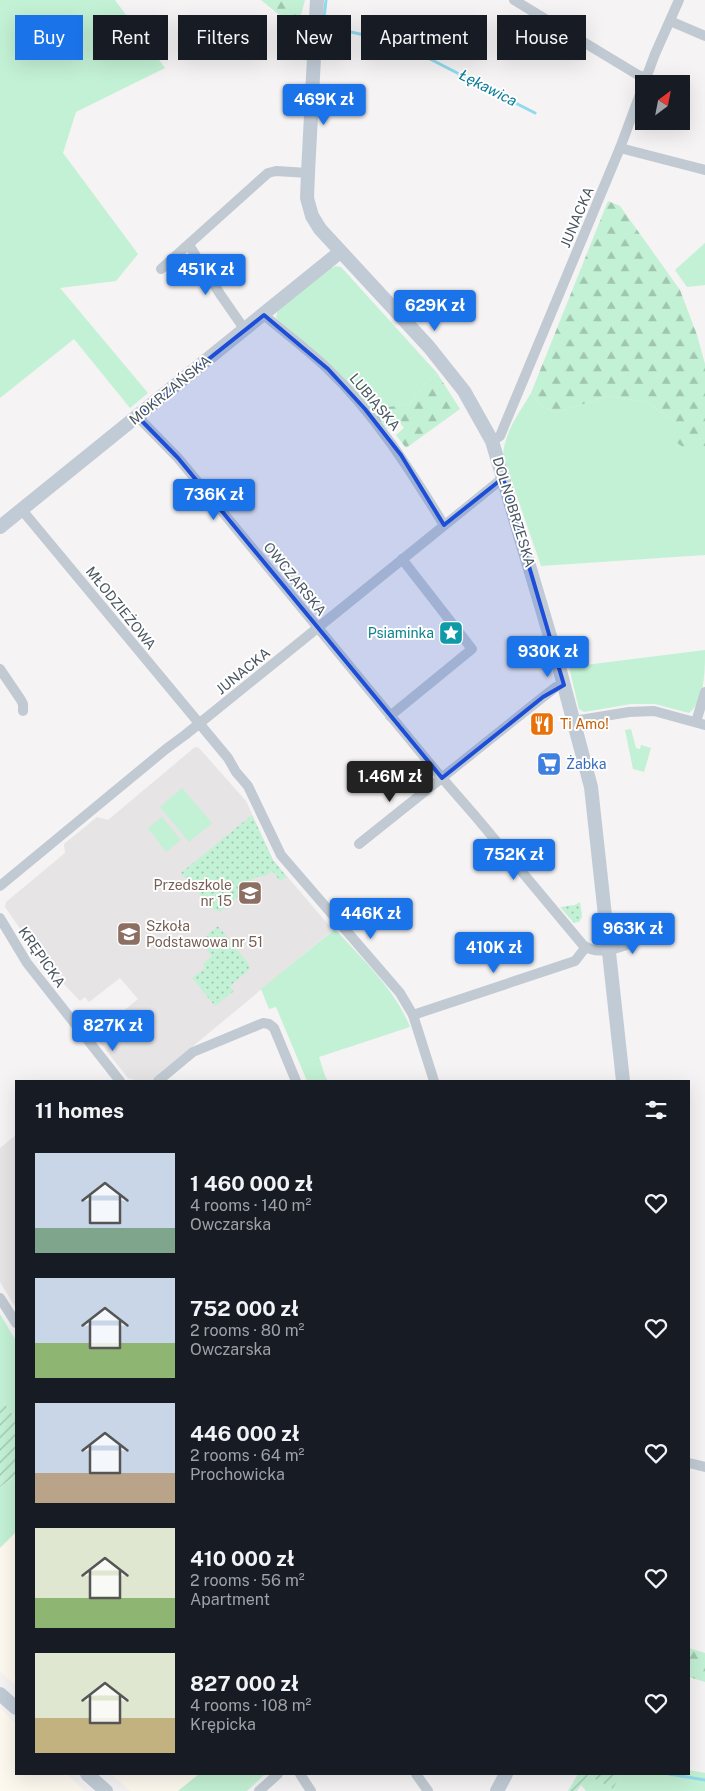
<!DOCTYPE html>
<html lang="en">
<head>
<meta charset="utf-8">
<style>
	:root { --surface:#171b24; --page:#20242c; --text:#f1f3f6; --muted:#9ea1a6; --accent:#1a73e8 }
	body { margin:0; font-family:"Public Sans",sans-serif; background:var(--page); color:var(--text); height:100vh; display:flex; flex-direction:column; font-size:19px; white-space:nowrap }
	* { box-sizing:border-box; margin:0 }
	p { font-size:16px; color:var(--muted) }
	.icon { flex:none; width:28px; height:28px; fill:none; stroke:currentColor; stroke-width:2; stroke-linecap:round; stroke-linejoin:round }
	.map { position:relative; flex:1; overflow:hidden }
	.side { position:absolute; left:15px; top:1080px; width:675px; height:695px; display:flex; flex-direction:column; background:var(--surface); border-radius:0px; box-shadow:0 5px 20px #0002 }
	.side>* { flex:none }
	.hud { position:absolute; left:15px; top:15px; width:675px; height:45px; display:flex; gap:10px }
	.needle { width:32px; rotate:32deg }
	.buttons { position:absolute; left:635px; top:75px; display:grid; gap:10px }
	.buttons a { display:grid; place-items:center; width:55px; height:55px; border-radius:0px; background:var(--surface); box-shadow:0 5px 20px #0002; font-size:25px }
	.price { position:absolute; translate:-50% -42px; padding:0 11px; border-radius:5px; background:var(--accent); color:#fff; font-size:16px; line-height:32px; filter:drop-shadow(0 1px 2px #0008) }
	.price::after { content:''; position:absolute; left:50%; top:30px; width:15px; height:11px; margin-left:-8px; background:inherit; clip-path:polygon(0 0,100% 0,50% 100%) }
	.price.selected { background:#222; color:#fff }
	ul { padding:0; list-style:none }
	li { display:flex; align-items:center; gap:15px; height:125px; padding:0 20px }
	li span { display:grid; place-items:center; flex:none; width:140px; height:100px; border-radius:0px; color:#555 }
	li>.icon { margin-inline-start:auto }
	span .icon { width:60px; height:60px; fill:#fffc; stroke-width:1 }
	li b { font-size:21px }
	h2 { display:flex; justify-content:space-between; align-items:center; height:60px; padding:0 20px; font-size:21px }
	.tag { padding:0 18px; border-radius:0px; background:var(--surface); box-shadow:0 5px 20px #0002; font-size:18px; line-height:45px }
	.tag.selected { background:var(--accent); color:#fff }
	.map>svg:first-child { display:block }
	.commercial { fill:#fdf9ef }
	.education { fill:#e6e4e5 }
	.grass { fill:#c3f1d5 }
	.forest { fill:url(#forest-firs) }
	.park { fill:url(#park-dots) }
	.garden { fill:url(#garden-furrows) }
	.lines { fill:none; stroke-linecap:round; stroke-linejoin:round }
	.stream { stroke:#90daee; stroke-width:3 }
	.street { stroke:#c1cad2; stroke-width:10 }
	.secondary { stroke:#c1cbd6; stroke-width:14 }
	.marked { fill:#1d4ed8; fill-opacity:0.2; stroke:#1d4ed8; stroke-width:4; stroke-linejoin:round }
	.labels { text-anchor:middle; stroke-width:4; stroke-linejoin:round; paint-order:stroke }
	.street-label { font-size:14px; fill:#4a5661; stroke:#fff }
	.culture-label { font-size:14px; fill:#0d838f; stroke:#fff; text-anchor:end }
	.food-label { font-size:14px; fill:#c56008; stroke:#fff; text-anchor:start }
	.shop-label { font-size:14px; fill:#366cbe; stroke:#fff; text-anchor:start }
	.education-label { font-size:14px; fill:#785e54; stroke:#fff; text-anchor:end }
	.water-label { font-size:15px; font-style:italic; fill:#0c7c9b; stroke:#fff }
</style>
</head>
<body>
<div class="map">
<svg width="705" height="1791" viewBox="0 0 705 1791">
	<defs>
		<pattern id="forest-firs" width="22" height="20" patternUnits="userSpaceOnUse" patternTransform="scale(1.25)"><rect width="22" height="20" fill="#c3f1d5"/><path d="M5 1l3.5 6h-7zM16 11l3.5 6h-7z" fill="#a0c6b0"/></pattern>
		<pattern id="park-dots" width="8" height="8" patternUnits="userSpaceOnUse" patternTransform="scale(1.25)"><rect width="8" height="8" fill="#c3f1d5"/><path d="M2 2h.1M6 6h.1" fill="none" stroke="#a0c6b0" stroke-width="1.8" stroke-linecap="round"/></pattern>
		<pattern id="garden-furrows" width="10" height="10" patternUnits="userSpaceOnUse" patternTransform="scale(1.25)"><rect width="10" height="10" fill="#c3f1d5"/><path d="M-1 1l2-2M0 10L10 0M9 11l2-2" fill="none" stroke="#a0c6b0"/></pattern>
	</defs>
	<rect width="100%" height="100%" fill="#f5f3f3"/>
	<g class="commercial">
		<polygon points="16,1525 16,1686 0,1671 0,1538"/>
		<polygon points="0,1708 16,1724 16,1774 67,1774 85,1791 0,1791"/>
		<polygon points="111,1774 199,1774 178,1791 130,1791"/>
	</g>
	<g class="education">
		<polygon points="195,747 199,748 246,801 273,860 333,930 151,1081 138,1081 128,1078 94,1035 138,999 120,978 89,1002 85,997 80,1001 61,981 58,983 5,907 6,902 65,853 64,844 97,817 108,820"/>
		<polygon points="16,1135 16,1308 0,1282 0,1148"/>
	</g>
	<g class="grass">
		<polygon points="0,0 115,0 165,68 76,112 63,153 138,254 116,281 60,288 148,393 130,408 74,339 0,398"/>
		<polygon points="705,243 705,285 687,287 675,270"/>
		<polygon points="330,265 333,268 335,266 341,267 437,373 422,387 410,404 388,407 376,417 276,318 278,309"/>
		<path d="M531 393 540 405 556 413 608 396 647 402 672 419V437L701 444 705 447V555L541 566 503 456C504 432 520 412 531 393Z"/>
		<path d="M705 650C705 670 705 701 689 713L655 704H631L584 712 579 709 569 667Z"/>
		<polygon points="631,729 636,748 640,749 641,745 651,748 644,772 633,769 625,730"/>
		<polygon points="182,788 212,823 189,842 160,807"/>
		<polygon points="162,817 181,840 166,852 148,828"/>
		<path d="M335 929C362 959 395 989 410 1027L319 1057 325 1076 328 1081H307L276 1007 269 1009 261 989Z"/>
		<polygon points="0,1314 16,1341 16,1419 4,1403 0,1406"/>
		<polygon points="13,1478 16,1482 16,1532 0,1548 0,1487"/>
		<polygon points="689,1770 705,1773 705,1791 586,1791 581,1785 588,1775 613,1789 621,1774 689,1774"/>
		<polygon points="199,1774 265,1774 247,1791 178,1791"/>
	</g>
	<g class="forest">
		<polygon points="261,0 305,0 297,29"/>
		<polygon points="608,201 620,206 680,290 697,335 705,364 705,447 701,444 688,451 672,439 672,419 647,402 608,396 556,413 540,405 531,393"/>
		<polygon points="437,373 460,409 406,448 396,435 404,428 398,420 388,429 376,417 388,407 410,404 422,387"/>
		<polygon points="689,1648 705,1653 705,1682 689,1677"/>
	</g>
	<g class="park">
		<path d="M252 815 273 860 287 877 280 881 272 871 264 877 263 876C255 876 245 883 244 891L220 912 213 909 181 873Z"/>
		<polygon points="580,902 582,917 579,922 574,923 560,907 575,905"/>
		<polygon points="218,926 248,963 250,969 230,986 234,991 215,1006 192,978 205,968 203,964 212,956 200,941"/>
	</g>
	<g class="garden">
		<polygon points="4,1403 16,1419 16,1482 12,1478 0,1487 0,1406"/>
		<polygon points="578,1774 621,1774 613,1789 588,1775 577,1791 568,1791"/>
	</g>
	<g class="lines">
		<g class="stream">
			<polyline points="326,0 323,26 397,42 535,113"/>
			<polyline points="669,1774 705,1780"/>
		</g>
		<g class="street">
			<polyline points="514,0 638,75 646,78"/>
			<polyline points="670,21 705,36"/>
			<polyline points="620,148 705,170"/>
			<polyline points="189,245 220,294 245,330"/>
			<polyline points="161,269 268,173 276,171 308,173"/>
			<path d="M264 315C285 333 308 350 328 369 375 414 410 470 444 525"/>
			<path d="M137 416 178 458 436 771 476 817 583 945C601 959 630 943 650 936"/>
			<polyline points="492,441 500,436 620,148 655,54 679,0"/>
			<polyline points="22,510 228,758 236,772 248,786 281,855 400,993 413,1015 434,1081"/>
			<polyline points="0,669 21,700 23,704 23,711"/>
			<polyline points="390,716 472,649 402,559"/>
			<polyline points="574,721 629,712 654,711 705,725"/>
			<polyline points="696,722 705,692"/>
			<polyline points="359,844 543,697 556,687 564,685"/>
			<polyline points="0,886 166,749 185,735 503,478"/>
			<polyline points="0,918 27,963 120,1081"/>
			<polyline points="413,1015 575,961 586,947"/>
			<polyline points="158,1081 193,1052 263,1023 269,1024 274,1028 296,1081"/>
			<polyline points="0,1298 16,1323"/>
			<polyline points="689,1463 705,1467"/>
			<polyline points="300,1774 311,1791"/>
			<polyline points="416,1774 428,1791"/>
			<polyline points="259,1791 278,1774"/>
		</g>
		<g class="secondary">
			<polyline points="317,0 308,173 307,198 312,216 320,229 429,347 464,391 492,441 558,663 591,787 623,1081"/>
			<polyline points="0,527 340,252"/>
			<polyline points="0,1694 16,1708"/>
			<polyline points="87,1774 106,1791"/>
			<polyline points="497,1791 506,1774"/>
		</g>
	</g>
	<path class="marked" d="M264 315 328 369 365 409 401 455 444 525 503 478 564 685 543 697 442 778 178 458 137 416Z"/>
	<defs>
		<symbol id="sight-square" viewBox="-11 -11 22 22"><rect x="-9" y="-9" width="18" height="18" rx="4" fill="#0f9aa8" stroke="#fff"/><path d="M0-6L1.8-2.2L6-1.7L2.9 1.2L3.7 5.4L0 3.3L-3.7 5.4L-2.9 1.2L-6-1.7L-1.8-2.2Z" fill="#fff"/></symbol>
		<symbol id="restaurant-square" viewBox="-11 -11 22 22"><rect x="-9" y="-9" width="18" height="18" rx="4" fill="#e8710a" stroke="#fff"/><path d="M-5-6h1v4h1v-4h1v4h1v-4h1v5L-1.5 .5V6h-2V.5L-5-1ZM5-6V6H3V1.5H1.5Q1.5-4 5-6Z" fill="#fff"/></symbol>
		<symbol id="supermarket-square" viewBox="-11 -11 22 22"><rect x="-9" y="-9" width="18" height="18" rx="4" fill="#3f7fe0" stroke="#fff"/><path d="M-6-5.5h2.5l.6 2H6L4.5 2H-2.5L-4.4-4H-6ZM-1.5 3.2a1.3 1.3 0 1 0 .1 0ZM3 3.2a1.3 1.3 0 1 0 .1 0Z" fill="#fff"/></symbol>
		<symbol id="school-square" viewBox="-11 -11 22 22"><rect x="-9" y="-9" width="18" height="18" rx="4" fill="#8d6e63" stroke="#fff"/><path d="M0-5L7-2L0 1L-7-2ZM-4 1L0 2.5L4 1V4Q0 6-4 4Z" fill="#fff"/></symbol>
	</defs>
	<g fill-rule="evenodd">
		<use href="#sight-square" x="437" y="619" width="28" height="28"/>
		<use href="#restaurant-square" x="528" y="710" width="28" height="28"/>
		<use href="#supermarket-square" x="535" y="750" width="28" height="28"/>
		<use href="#school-square" x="236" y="879" width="28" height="28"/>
		<use href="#school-square" x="115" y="920" width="28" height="28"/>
	</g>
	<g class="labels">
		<g class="street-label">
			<text transform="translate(577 217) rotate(-67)" y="5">JUNACKA</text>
			<text transform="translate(170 390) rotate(-39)" y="5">MOKRZAŃSKA</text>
			<text transform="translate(375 402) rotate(50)" y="5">LUBIĄSKA</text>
			<text transform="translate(514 512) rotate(73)" y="5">DOLNOBRZESKA</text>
			<text transform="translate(295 579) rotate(51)" y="5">OWCZARSKA</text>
			<text transform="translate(121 608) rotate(51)" y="5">MŁODZIEŻOWA</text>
			<text transform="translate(243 671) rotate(-39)" y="5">JUNACKA</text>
			<text transform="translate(42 957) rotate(55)" y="5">KRĘPICKA</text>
		</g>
		<g class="culture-label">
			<text x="434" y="638">Psiaminka</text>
		</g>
		<g class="food-label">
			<text x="560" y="729">Ti Amo!</text>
		</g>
		<g class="shop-label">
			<text x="566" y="769">Żabka</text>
		</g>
		<g class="education-label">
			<text x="232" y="890">Przedszkole<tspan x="232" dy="16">nr 15</tspan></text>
			<text x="146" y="931" text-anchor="start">Szkoła<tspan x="146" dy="16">Podstawowa nr 51</tspan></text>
		</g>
		<g class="water-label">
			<text transform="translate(488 88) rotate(27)" y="5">Łękawica</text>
		</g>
	</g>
</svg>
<div class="buttons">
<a><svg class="needle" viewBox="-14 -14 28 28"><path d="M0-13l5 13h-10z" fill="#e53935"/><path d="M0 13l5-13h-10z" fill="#9ea1a6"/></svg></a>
</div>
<b class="price" style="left:324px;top:126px">469K zł</b>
<b class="price" style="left:206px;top:296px">451K zł</b>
<b class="price" style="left:435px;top:332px">629K zł</b>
<b class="price" style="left:214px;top:521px">736K zł</b>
<b class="price" style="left:548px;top:678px">930K zł</b>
<b class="price selected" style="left:390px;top:803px">1.46M zł</b>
<b class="price" style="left:514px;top:881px">752K zł</b>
<b class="price" style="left:371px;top:940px">446K zł</b>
<b class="price" style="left:633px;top:955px">963K zł</b>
<b class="price" style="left:494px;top:974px">410K zł</b>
<b class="price" style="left:113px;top:1052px">827K zł</b>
<div class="hud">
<a class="tag selected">Buy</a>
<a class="tag">Rent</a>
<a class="tag">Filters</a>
<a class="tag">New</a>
<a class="tag">Apartment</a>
<a class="tag">House</a>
</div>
<section class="side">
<h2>11 homes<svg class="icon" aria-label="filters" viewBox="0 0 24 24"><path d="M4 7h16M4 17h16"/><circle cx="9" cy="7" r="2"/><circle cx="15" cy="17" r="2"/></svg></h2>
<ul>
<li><span style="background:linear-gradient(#c9d6e8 75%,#7fa58c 0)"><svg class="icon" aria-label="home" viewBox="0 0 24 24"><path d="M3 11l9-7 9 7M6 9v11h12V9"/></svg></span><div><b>1 460 000 zł</b><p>4 rooms · 140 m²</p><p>Owczarska</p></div><svg class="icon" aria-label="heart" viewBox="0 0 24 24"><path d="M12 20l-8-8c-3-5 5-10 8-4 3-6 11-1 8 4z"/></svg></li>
<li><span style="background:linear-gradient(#c9d6e8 65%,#8fb573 0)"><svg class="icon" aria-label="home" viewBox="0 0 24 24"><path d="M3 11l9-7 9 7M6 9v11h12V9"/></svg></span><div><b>752 000 zł</b><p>2 rooms · 80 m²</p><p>Owczarska</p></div><svg class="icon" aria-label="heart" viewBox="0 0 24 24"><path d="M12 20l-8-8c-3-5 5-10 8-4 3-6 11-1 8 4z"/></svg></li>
<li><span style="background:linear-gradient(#c9d6e8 70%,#b9a48a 0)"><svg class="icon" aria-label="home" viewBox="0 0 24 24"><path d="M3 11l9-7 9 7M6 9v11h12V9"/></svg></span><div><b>446 000 zł</b><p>2 rooms · 64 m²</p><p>Prochowicka</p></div><svg class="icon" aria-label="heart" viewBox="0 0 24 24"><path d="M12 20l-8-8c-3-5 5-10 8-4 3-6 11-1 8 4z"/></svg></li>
<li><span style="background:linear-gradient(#dfe7d0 70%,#8fb573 0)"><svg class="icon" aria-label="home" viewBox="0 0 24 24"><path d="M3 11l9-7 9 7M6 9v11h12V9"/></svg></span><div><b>410 000 zł</b><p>2 rooms · 56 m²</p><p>Apartment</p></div><svg class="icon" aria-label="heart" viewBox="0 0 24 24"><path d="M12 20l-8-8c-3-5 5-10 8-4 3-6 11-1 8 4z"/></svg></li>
<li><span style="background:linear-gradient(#dfe7d0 65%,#c2b280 0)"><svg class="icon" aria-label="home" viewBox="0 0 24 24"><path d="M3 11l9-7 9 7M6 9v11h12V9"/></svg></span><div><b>827 000 zł</b><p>4 rooms · 108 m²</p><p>Krępicka</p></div><svg class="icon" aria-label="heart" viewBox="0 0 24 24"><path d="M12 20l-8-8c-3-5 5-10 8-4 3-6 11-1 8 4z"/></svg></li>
</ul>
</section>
</div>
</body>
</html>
